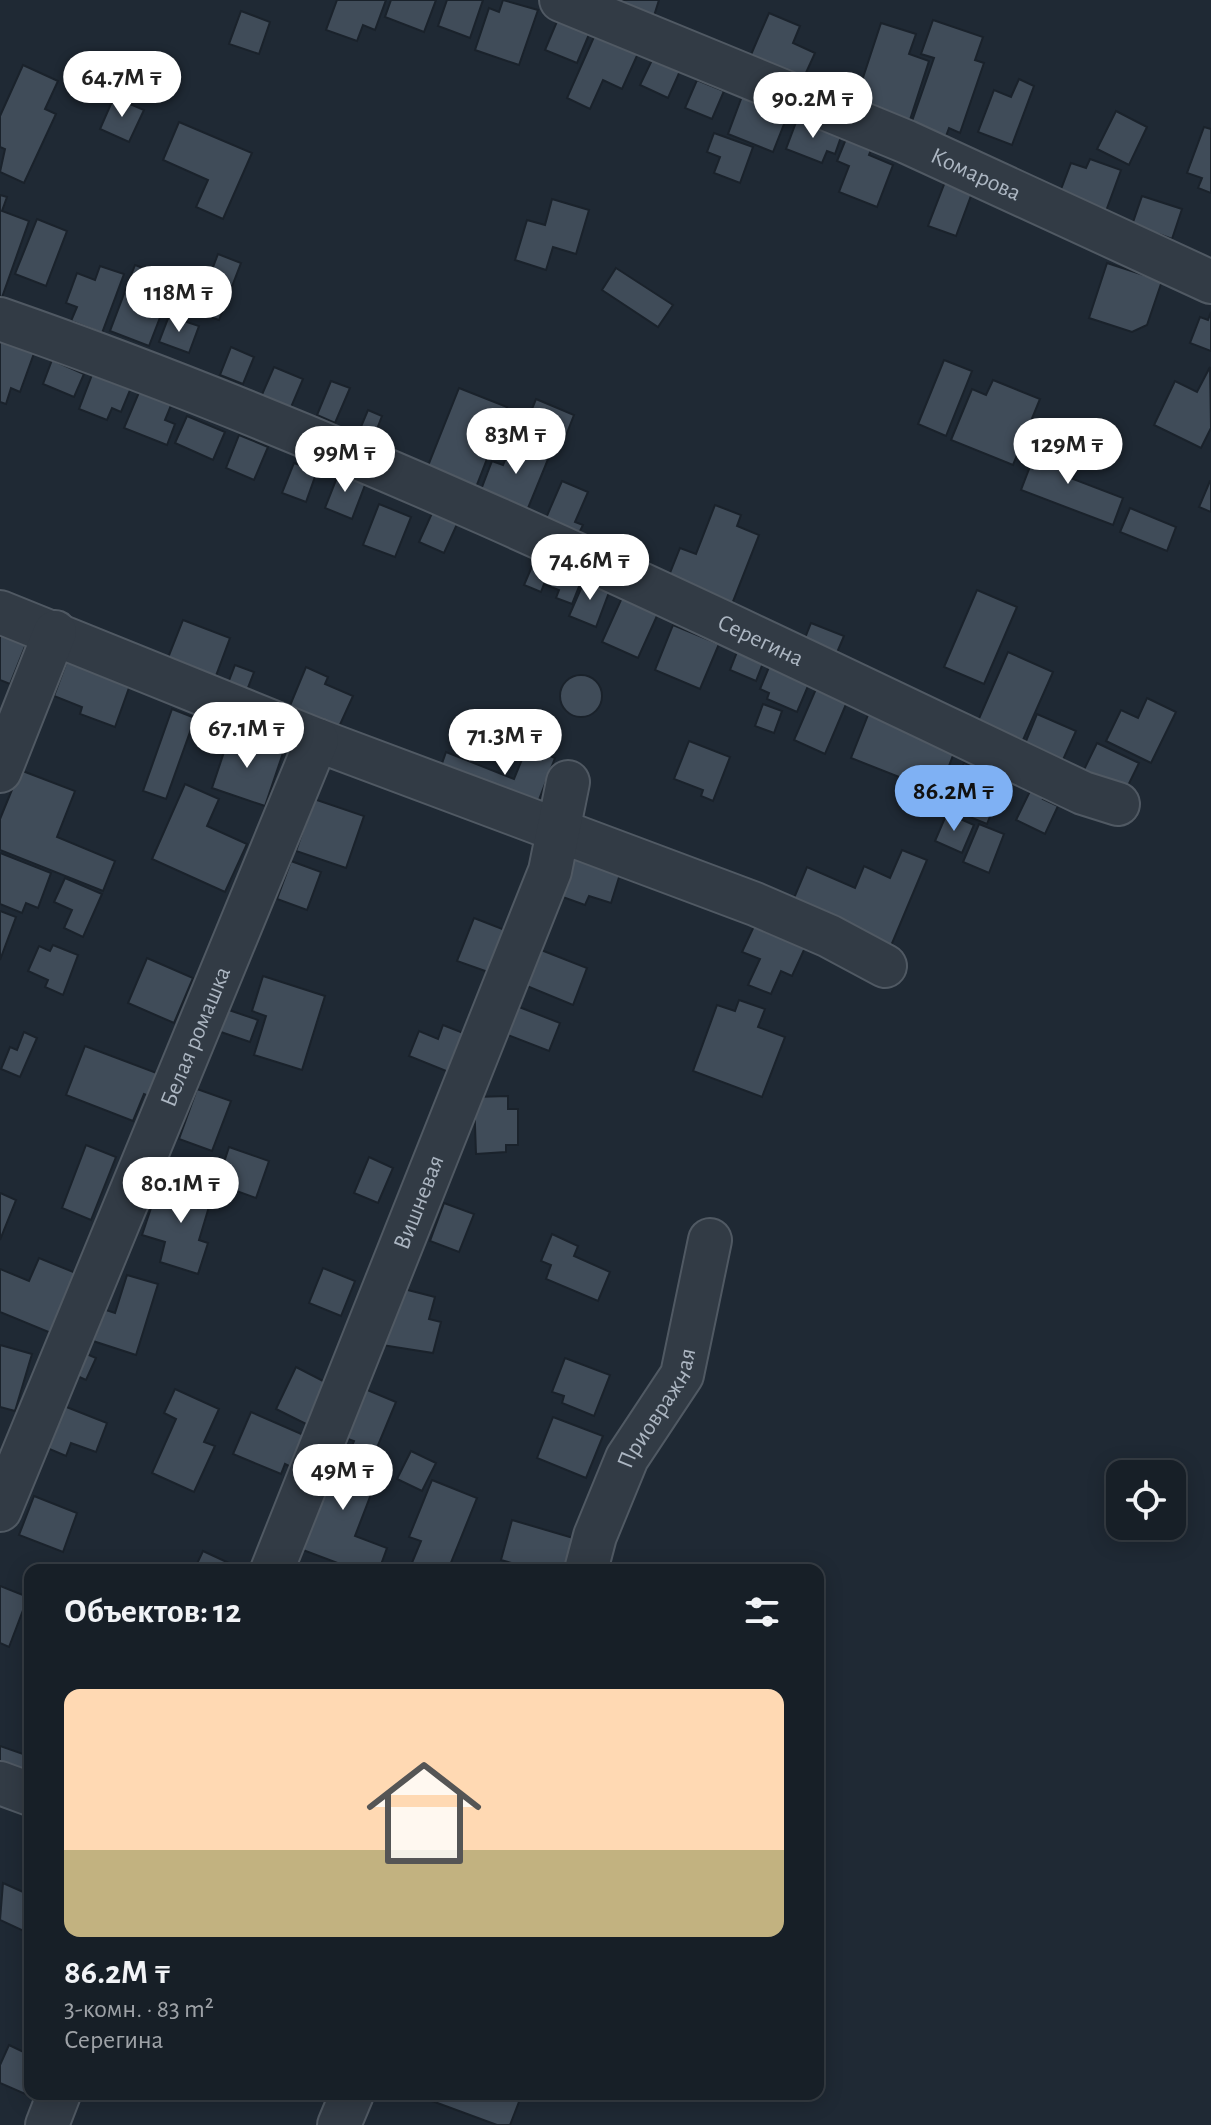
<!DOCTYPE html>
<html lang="ru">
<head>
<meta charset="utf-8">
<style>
	:root { --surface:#171f27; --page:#20272f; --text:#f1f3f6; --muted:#9ea2a7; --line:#363d44; --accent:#7fb1f4 }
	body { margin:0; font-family:"Alegreya Sans",sans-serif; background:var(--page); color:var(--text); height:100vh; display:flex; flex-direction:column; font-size:30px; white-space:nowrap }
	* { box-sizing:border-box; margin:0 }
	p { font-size:26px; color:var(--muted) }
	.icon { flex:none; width:44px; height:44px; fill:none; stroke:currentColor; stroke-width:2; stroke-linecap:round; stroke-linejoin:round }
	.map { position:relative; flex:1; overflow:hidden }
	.drawer { position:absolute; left:24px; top:1564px; width:800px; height:536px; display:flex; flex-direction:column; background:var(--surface); border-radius:16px; box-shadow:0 4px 20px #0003,0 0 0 2px var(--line) }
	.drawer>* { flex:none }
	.fabs { position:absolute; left:1106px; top:1460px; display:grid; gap:16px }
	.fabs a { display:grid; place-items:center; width:80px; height:80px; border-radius:16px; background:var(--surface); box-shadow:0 4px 20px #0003,0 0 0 2px var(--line); font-size:40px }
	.price { position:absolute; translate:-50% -68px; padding:0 18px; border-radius:28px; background:#fff; color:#222; font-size:26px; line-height:52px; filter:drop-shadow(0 2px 4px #0008) }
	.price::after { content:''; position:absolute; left:50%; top:48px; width:24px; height:18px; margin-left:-12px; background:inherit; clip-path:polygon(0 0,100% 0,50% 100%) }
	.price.selected { background:var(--accent); color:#111 }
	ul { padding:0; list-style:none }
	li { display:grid; align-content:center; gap:16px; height:424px; padding:0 40px }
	li span { display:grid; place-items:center; height:248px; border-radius:16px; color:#555 }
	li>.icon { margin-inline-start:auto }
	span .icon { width:144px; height:144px; fill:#fffc; stroke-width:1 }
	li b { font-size:34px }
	h2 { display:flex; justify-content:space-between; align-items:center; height:96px; padding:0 40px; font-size:34px }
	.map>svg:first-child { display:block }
	.building { fill:#404c59; stroke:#1a222b; stroke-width:2 }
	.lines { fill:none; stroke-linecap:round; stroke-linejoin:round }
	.minor-casing { stroke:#505963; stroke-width:46 }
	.minor { stroke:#323b45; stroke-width:42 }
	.labels { text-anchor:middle; stroke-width:7; stroke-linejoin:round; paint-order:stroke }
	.street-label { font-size:24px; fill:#acb6c2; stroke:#182029 }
</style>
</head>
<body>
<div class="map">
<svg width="1211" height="2125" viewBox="0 0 1211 2125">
	<rect width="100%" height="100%" fill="#1f2934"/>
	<g class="building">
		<polygon points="337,0 386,0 375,30 363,25 357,41 326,30"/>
		<polygon points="391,0 436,0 424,32 385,17"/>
		<polygon points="447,0 483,0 470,38 438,26"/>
		<polygon points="503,0 538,10 519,65 475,50 489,8 499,12"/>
		<polygon points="620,0 659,0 653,19 618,7"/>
		<polygon points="241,11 270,22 259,54 229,44"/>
		<polygon points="769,13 800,26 793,43 815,53 800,86 747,64"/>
		<polygon points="558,19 590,32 577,63 545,50"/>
		<polygon points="933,20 983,37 975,60 984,63 960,133 949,128 946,136 911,124 934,58 921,54"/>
		<polygon points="881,23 916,34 909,54 929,61 908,126 853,108"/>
		<polygon points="597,30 640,49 622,89 603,80 590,109 567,98"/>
		<polygon points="653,58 680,71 668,98 640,85"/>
		<polygon points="23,65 58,81 45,109 56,114 24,183 0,172 5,149 0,147 0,116"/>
		<polygon points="1019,79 1034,86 1012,145 978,132 994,90 1011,97"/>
		<polygon points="697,80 724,91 712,119 685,108"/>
		<polygon points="744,91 790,109 773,152 728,134"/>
		<polygon points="114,97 144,110 129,142 100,129"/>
		<polygon points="1116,111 1147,127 1129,165 1097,149"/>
		<polygon points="798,117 842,134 835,154 827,151 822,163 786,149"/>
		<polygon points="179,122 252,153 223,219 196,207 208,180 163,160"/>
		<polygon points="1204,127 1211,129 1211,193 1198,188 1202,178 1187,173"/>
		<polygon points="850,129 875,139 869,155 893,165 877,207 839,192 849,166 837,161"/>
		<polygon points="714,133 753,147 740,183 714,173 720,157 707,152"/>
		<polygon points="1090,159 1121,170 1106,211 1060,192 1071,163 1086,168"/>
		<polygon points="945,182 972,193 956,236 928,226"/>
		<polygon points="0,195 7,197 2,211 29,221 0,303"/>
		<polygon points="1142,196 1182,209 1172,239 1159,234 1156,244 1129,234"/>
		<polygon points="552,199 589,210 576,254 553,247 546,270 515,260 527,220 545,225"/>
		<polygon points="37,219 67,231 46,286 15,274"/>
		<polygon points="218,254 241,263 219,320 196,312"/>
		<polygon points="1107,263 1162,281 1147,325 1132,332 1089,318"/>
		<polygon points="135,265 203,290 195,312 166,302 149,346 110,331"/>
		<polygon points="100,266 124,274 102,333 71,321 77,307 66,303 77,273 95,280"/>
		<polygon points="616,268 673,305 658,327 602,290"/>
		<polygon points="1211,312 1211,351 1190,343 1200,317 1208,320"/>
		<polygon points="169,316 199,326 189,353 159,342"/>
		<polygon points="0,332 37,345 20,392 11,388 6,404 0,402"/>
		<polygon points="231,347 254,357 243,384 220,375"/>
		<polygon points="52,360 84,374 74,397 43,384"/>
		<polygon points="944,360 972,371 946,436 918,424"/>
		<polygon points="95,367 133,383 121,412 112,408 107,420 79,409"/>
		<polygon points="274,367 303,379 289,412 260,399"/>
		<polygon points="1210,367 1211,428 1201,448 1154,425 1175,381 1197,392"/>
		<polygon points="993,380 1040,399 1013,465 951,440 972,389 986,395"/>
		<polygon points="331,381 350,388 335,423 317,415"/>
		<polygon points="459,388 507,407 473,495 424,476"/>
		<polygon points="140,390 172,403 165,420 175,424 167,445 124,428"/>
		<polygon points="536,399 574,415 565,438 548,431 544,440 523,431"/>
		<polygon points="368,410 382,416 370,447 355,441"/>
		<polygon points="187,416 225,432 213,460 175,443"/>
		<polygon points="239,435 268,447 254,480 226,468"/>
		<polygon points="515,437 551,452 526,513 479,495 492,461 503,465"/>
		<polygon points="1039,443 1081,459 1073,479 1123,498 1113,525 1021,490"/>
		<polygon points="294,463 317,471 306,502 282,493"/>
		<polygon points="342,465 365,485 352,519 325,508"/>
		<polygon points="562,481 588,492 575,522 583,525 576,539 543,525"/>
		<polygon points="1210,481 1211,481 1211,512 1199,507"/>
		<polygon points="379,504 411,517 395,557 363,545"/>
		<polygon points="715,505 741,515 737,526 759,535 730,609 668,578 680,548 696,554"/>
		<polygon points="1130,508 1176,527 1167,551 1120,532"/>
		<polygon points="433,511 458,522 444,553 419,542"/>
		<polygon points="539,550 586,569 572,604 556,598 559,590 544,584 541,592 524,585"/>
		<polygon points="586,577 611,587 596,627 569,616"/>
		<polygon points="977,590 1017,607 984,684 944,667"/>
		<polygon points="625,591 661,607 638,658 602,642"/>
		<polygon points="183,620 230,638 214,681 166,663"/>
		<polygon points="811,623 844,636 833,662 801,648"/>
		<polygon points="673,625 719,644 700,689 655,670"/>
		<polygon points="0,634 26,644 10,684 0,680"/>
		<polygon points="739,647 765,658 756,681 730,670"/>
		<polygon points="1008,652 1053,672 1019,749 974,730"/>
		<polygon points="70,653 130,685 115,727 80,714 82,707 54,696"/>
		<polygon points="774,655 814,672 797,712 767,699 769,693 760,689"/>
		<polygon points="235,665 254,672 244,698 225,691"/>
		<polygon points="306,667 328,677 325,684 353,696 338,729 289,708"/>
		<circle cx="581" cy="696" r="21"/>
		<polygon points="816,689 847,702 825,754 794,740"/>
		<polygon points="1147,698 1176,712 1151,763 1106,741 1121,710 1138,718"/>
		<polygon points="763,704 782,711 774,733 755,726"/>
		<polygon points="172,709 195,718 166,799 143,791"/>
		<polygon points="870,710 957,745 944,779 933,774 927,788 851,758"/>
		<polygon points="1037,714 1076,731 1062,762 1024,746"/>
		<polygon points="230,734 283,753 265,806 212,788"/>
		<polygon points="689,741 730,757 713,801 701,796 703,790 674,779"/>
		<polygon points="1097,743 1139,763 1121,800 1079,780"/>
		<polygon points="527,747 555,758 535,810 439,772 446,752 514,779"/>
		<polygon points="964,763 990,774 994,765 1009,771 987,824 945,807"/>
		<polygon points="20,770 75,791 57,837 115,861 103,891 0,850 0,819"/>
		<polygon points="185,784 219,799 207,826 247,844 225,892 152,859"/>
		<polygon points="1033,785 1047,792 1043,799 1058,806 1045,834 1016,820"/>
		<polygon points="314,799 364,816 346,868 296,851"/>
		<polygon points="947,813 974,825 962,853 935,841"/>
		<polygon points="979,824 1004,834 989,873 963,862"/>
		<polygon points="572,848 621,871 611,903 589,896 585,905 557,895"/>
		<polygon points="902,850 927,860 888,953 789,910 807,867 855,888 864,866 890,878"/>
		<polygon points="0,853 51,873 38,908 26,903 22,913 0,904"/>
		<polygon points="291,861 321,872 307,910 277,899"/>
		<polygon points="65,878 102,894 83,937 64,928 72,910 54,902"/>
		<polygon points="0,911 16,917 0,960"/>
		<polygon points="474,918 505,930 488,972 457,961"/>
		<polygon points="755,924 809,939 792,976 781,971 771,994 748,985 760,959 742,952"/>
		<polygon points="53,945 78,955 63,995 45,987 48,980 28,971 39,946 50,951"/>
		<polygon points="536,948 587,968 573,1005 522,984"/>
		<polygon points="147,958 193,978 174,1023 128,1003"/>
		<polygon points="263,976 325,996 302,1070 254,1055 266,1016 252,1011"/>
		<polygon points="739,1000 765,1009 758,1027 785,1037 762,1097 693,1071 717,1005 735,1011"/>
		<polygon points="514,1005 560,1023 549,1051 503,1033"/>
		<polygon points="223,1008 258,1020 250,1042 215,1030"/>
		<polygon points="443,1025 471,1036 456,1075 409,1056 419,1031 438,1039"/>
		<polygon points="24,1032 37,1038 20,1077 1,1069 10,1047 17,1050"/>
		<polygon points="85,1046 162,1075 154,1098 144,1094 133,1121 66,1095"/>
		<polygon points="197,1089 231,1101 212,1151 179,1139"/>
		<polygon points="508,1096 508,1109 518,1109 518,1145 506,1145 506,1152 476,1154 474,1097"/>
		<polygon points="86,1145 116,1157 91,1220 62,1208"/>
		<polygon points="229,1147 269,1161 256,1198 217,1184"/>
		<polygon points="369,1157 393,1168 378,1203 354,1193"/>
		<polygon points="176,1178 214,1190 199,1240 208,1243 198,1274 160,1262 165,1242 142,1235 156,1193 170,1198"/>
		<polygon points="0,1193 16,1200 0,1240"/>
		<polygon points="444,1203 474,1214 459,1252 430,1241"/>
		<polygon points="552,1234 578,1246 574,1256 610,1272 598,1301 546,1279 551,1265 541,1261"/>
		<polygon points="39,1258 88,1278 63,1338 0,1312 0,1269 29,1281"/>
		<polygon points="323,1268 355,1281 341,1316 309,1303"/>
		<polygon points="127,1275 158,1284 136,1355 90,1340 100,1308 115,1313"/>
		<polygon points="396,1287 435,1297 429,1319 441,1322 433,1353 382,1345"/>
		<polygon points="0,1345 32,1354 15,1411 0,1407"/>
		<polygon points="75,1349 96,1358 86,1380 66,1371"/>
		<polygon points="565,1358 610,1375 594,1416 562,1403 564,1396 552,1392"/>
		<polygon points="296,1367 329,1384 308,1425 276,1409"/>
		<polygon points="175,1389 219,1409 204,1442 215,1446 194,1492 152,1473 176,1419 164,1413"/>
		<polygon points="365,1389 396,1402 374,1455 352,1446 354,1441 345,1438"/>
		<polygon points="64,1406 107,1423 96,1452 71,1443 66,1456 47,1448"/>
		<polygon points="251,1412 306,1436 293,1468 285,1464 281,1474 233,1454"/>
		<polygon points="553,1417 603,1436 586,1478 537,1458"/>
		<polygon points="335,1444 383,1463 355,1536 387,1548 379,1570 356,1570 295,1547"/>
		<polygon points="411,1451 436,1463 422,1491 397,1479"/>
		<polygon points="432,1480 477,1498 448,1570 409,1570 421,1541 409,1537"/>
		<polygon points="34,1496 77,1513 63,1552 19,1535"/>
		<polygon points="512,1520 580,1540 571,1570 513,1570 515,1564 501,1560"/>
		<polygon points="203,1551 244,1570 194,1570"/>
		<polygon points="0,1586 28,1597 9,1647 0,1643"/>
		<polygon points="30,1733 30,1783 0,1773 0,1746 23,1754"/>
		<polygon points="3,1883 30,1895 30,1934 0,1920"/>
		<polygon points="9,2045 30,2055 32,2097 0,2083 0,2065"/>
		<polygon points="413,2094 522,2094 510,2125 497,2125"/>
	</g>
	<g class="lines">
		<defs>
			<g id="minor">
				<path id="s1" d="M561 0 907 142 1211 282"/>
				<path id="s2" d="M0 319C373 449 727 624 1083 793L1118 804"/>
				<polyline points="0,612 317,740 755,904 829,936 885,966"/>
				<polyline points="0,771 55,632"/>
				<path id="s3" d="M0 1510 317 740"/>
				<path id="s4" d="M272 1570 550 871 568 782"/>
				<path id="s5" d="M586 1570 595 1536 627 1458 682 1375 710 1240"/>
				<polyline points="0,1783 30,1794"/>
				<polyline points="47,2125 59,2094"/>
				<polyline points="339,2125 352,2094"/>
			</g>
		</defs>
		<use href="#minor" class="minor-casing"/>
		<use href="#minor" class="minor"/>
	</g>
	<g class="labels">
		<g class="street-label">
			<text dy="8" stroke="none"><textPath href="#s1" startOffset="450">Комарова</textPath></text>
			<text dy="8" stroke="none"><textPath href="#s2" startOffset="826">Серегина</textPath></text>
			<text dy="8" stroke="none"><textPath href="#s3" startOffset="512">Белая ромашка</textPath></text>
			<text dy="8" stroke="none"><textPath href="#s4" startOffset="396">Вишневая</textPath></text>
			<text dy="8" stroke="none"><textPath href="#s5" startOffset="178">Приовражная</textPath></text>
		</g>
	</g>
</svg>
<div class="fabs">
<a><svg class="icon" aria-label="locate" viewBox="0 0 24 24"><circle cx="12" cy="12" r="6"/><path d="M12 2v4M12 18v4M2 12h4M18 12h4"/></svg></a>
</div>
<b class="price" style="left:122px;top:119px">64.7M ₸</b>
<b class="price" style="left:813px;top:140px">90.2M ₸</b>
<b class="price" style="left:179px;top:334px">118M ₸</b>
<b class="price" style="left:516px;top:476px">83M ₸</b>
<b class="price" style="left:1068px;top:486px">129M ₸</b>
<b class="price" style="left:345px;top:494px">99M ₸</b>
<b class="price" style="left:590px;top:602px">74.6M ₸</b>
<b class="price" style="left:247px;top:770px">67.1M ₸</b>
<b class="price" style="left:505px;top:777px">71.3M ₸</b>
<b class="price selected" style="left:954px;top:833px">86.2M ₸</b>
<b class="price" style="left:181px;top:1225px">80.1M ₸</b>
<b class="price" style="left:343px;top:1512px">49M ₸</b>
<section class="drawer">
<h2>Объектов: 12<svg class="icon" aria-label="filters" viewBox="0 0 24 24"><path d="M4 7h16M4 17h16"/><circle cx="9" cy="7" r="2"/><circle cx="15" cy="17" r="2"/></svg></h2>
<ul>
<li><span style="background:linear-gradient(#ffd9b3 65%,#c2b280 0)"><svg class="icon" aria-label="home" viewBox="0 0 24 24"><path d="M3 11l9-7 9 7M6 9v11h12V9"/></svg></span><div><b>86.2M ₸</b><p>3-комн. · 83 m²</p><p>Серегина</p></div></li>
</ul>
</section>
</div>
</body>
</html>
